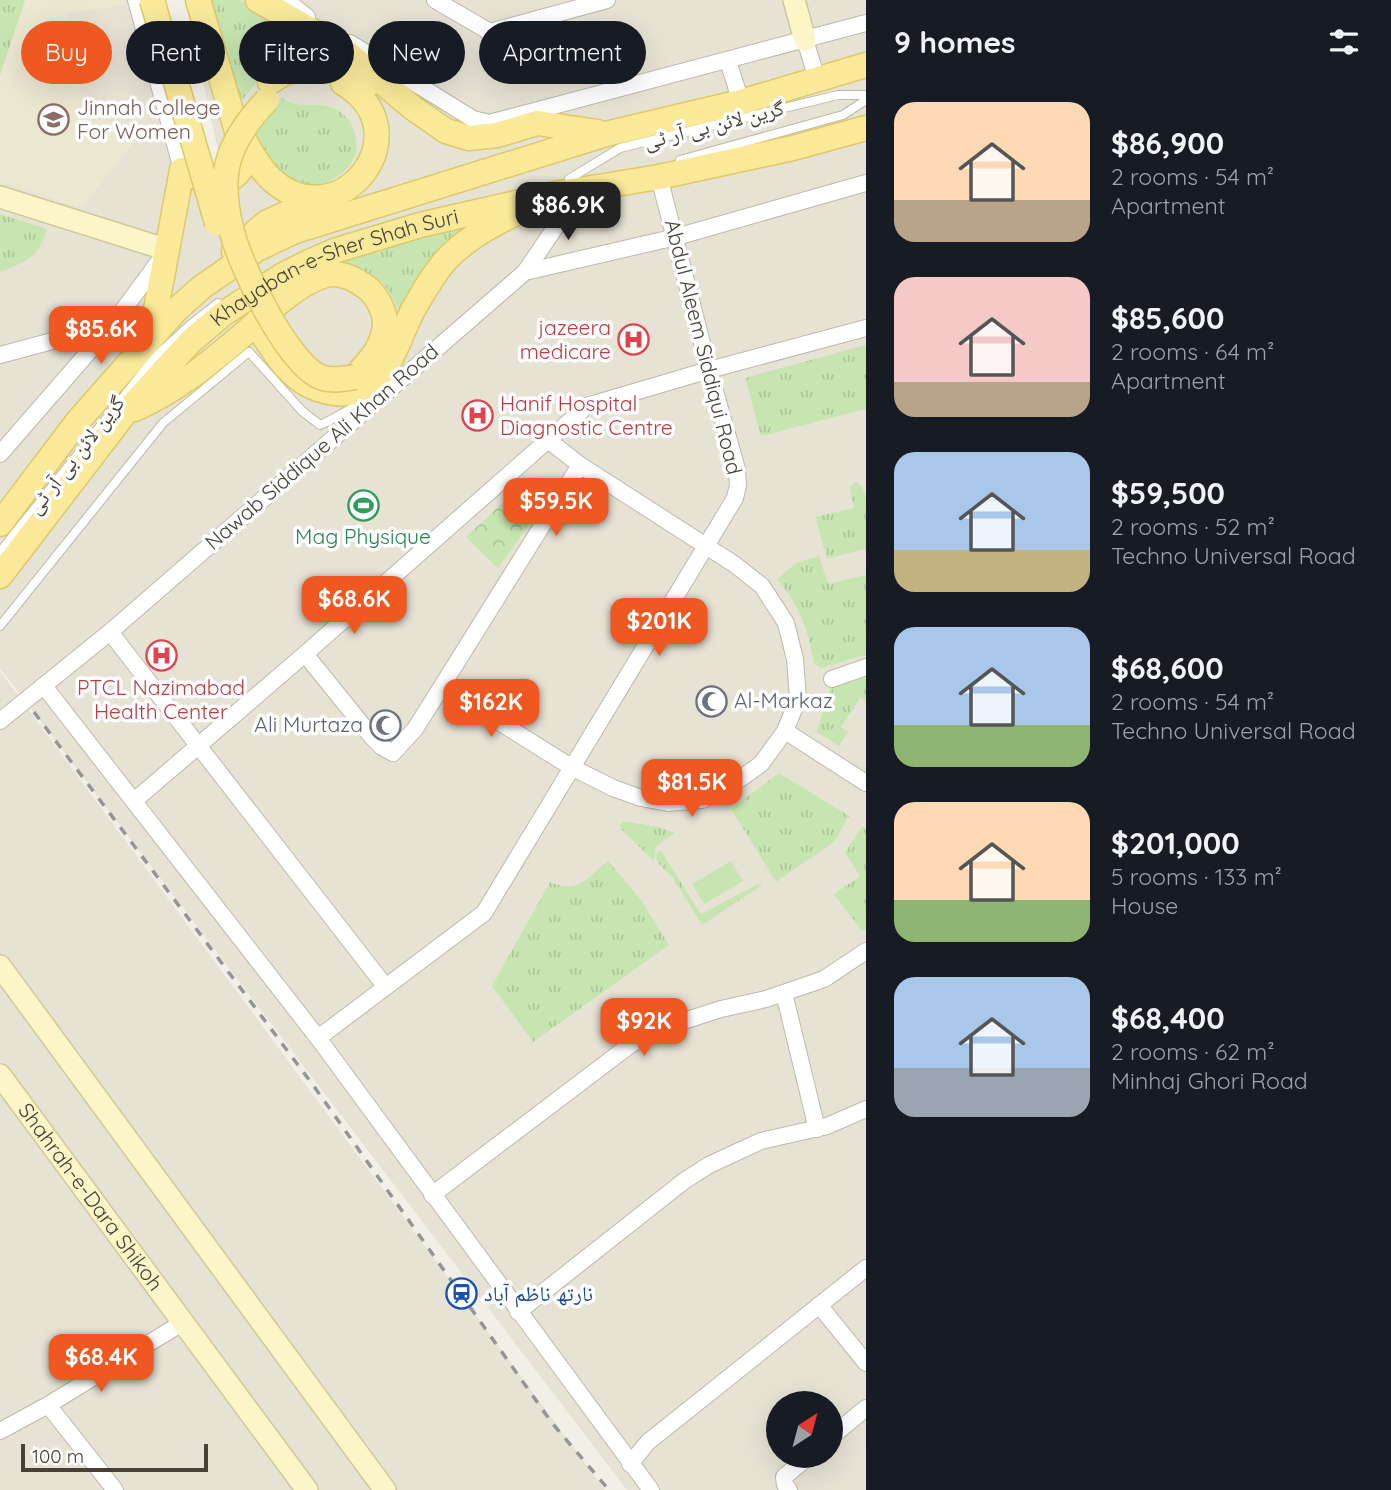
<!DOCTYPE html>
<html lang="en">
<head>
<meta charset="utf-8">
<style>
	:root { --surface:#171b24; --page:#20242c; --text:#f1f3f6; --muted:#9ea1a6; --accent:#ef5921 }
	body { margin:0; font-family:Quicksand,"Noto Naskh Arabic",sans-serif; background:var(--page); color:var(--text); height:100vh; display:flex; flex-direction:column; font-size:26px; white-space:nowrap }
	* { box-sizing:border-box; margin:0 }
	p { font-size:23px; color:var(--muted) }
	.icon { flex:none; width:38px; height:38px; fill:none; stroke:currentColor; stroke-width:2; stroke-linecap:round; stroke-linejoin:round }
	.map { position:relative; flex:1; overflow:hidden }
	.side { display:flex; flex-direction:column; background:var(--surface); width:525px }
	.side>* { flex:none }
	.guide { position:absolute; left:21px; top:21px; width:665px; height:63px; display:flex; gap:14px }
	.needle { width:46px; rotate:36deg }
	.fabs { position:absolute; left:766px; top:1391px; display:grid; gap:14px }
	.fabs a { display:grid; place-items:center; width:77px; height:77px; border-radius:50%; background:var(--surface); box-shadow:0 7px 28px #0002; font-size:35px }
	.scale { position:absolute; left:21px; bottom:18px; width:187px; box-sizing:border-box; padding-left:7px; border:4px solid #454136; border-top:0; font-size:19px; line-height:24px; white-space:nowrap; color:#454136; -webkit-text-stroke:5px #fff; paint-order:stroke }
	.price { position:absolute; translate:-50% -60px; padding:0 16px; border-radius:14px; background:var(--accent); color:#fff; font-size:23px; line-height:46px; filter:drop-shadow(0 2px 4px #0008) }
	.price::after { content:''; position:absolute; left:50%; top:42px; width:21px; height:16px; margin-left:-10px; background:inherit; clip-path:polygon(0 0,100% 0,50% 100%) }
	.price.active { background:#222; color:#fff }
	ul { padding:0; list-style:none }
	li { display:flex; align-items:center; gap:21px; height:175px; padding:0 28px }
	li span { display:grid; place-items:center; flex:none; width:196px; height:140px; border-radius:21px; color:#555 }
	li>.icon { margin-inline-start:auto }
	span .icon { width:84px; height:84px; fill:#fffc; stroke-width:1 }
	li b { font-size:30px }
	h2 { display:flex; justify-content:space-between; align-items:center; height:84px; padding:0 28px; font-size:30px }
	.pill { padding:0 24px; border-radius:32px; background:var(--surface); box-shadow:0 7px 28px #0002; font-size:24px; line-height:63px }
	.pill.active { background:var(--accent); color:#fff }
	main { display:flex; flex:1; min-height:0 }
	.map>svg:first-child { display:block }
	.residential { fill:#e6e3d5; fill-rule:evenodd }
	.education { fill:#ebe7d1 }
	.grass { fill:url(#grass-tufts) }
	.park { fill:url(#park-crowns) }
	.garden { fill:#c7e5b1 }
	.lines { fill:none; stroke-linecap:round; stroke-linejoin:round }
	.lane-casing { stroke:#bdb9aa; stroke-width:10 }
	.street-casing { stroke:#bdb9aa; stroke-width:18 }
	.secondary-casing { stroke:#d0c898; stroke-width:24 }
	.primary-casing { stroke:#ddc969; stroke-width:27 }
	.lane { stroke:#fff; stroke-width:8 }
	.street { stroke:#fff; stroke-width:16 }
	.secondary { stroke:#fcf5c7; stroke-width:21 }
	.primary { stroke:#f9e999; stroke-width:24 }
	.rail { stroke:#959595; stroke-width:3.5; stroke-dasharray:9 9; stroke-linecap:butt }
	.primary-bridge-casing { stroke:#ddc969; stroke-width:27; stroke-linecap:butt }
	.primary-bridge { stroke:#f9e999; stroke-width:24 }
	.labels { text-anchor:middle; stroke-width:7; stroke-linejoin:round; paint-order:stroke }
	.education-label { font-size:21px; fill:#785e54; stroke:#fff; text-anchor:start }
	.street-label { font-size:21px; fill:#454136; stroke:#fff }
	.health-label { font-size:21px; fill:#be3a42; stroke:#fff; text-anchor:end }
	.leisure-label { font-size:21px; fill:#27864d; stroke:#fff }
	.worship-label { font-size:21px; fill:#5b616d; stroke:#fff; text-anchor:start }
	.transit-label { font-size:21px; fill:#164399; stroke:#fff; text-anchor:start }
</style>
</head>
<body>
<main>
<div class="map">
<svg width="866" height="1490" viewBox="0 0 866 1490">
	<defs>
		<pattern id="grass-tufts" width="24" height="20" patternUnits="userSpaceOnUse" patternTransform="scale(1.75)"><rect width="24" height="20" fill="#c7e5b1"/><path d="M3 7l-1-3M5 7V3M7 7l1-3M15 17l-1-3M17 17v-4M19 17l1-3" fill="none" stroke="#acc699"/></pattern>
		<pattern id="park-crowns" width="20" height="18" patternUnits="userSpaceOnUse" patternTransform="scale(1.75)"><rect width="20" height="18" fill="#c7e5b1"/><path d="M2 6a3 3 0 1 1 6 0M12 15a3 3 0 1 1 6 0" fill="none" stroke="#acc699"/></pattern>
	</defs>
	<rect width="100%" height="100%" fill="#f2f0e6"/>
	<g class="residential">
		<path d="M0 0H146L242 260 185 0H866V1490H627L0 668ZM779 1404H831V1456H779Z"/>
		<polygon points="0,671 605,1490 0,1490"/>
	</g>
	<polygon class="education" points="0,0 124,0 125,5 67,13 82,100 135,141 81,208 0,182"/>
	<g class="grass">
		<polygon points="0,0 25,0 0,75"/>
		<polygon points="212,0 240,0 335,57 258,81 238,105"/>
		<path d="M282 98C303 113 324 96 344 115 351 121 355 130 356 139 361 168 331 184 306 188L274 172 252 138Z"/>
		<path d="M0 214 47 229C38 259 27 261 0 272Z"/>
		<path d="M487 217 451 238 434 256 401 316C386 277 374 272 335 263Z"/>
		<polygon points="866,345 866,409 761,436 745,378"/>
		<polygon points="856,482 861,485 866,497 866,551 865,549 827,559 815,517 854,508 850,487"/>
		<path d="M819 556 828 584 866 575V655L821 668 814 664C808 629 800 606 777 579L796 563Z"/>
		<polygon points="866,676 866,701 860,698 841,727 848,732 839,746 817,732 830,688"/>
		<polygon points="779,773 849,816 834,842 776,882 731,809"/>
		<path d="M623 821C641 824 658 826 675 833L656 846 654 861 621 829 620 825Z"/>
		<polygon points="862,826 866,829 866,929 862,931 834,894 860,876 845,853"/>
		<polygon points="661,851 701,914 758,884 761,886 702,925 673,878 659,864 656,859 657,852"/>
		<path d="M608 861 641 900 669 945 533 1042 492 986 550 882C579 895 587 877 608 861Z"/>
	</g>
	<polygon class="park" points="530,477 552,493 498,568 466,537"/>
	<polygon class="garden" points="731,861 743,881 704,904 692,884"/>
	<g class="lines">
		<defs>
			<g id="lane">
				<polyline points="680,160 843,115 866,100"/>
				<polyline points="569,179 620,148 838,95 866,95"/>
				<polyline points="0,552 155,357 190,325 218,303"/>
				<path d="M0 626 163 423 249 352 302 411 320 425C338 418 353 404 373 401"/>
			</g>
			<g id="street">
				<polyline points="136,0 182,170"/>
				<polyline points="286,0 307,17"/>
				<polyline points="435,0 490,32 607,0"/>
				<polyline points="805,40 817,79"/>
				<polyline points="350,43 473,119 489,123 866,23"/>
				<polyline points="728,61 741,102"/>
				<polyline points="525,272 580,191"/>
				<polyline points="0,355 112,325"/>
				<polyline points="0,454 112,325 163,256"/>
				<polyline points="580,465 548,440 587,406 709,370 866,328"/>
				<polyline points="110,632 385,986"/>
				<polyline points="305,654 372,737 382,747 393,753 415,729 442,686 571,767 613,788 641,798 668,803 702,800 730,786 761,764 785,731 798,699 795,659 786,623 762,586 734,564 580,465 442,686"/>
				<polyline points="832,679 866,667"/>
				<polyline points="44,686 318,1038 651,1490"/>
				<polyline points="0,721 110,632 525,272 676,237 866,183"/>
				<polyline points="785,731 866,783"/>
				<polyline points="134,801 305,654 548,440"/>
				<polyline points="784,993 817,1129"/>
				<polyline points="318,1038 484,913 735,498 738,485 737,469 709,370 659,177"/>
				<polyline points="432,1195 630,1045 659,1029 721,1009 766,999 824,979 866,951"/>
				<polyline points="819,1305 866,1363"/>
				<polyline points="518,1312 684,1181 709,1165 761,1141 827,1126 866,1109"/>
				<polyline points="48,1405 115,1490"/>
				<polyline points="0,1431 48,1405 182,1323"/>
				<polyline points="831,1437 866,1408"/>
				<polyline points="630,1464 648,1442 866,1268"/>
				<polyline points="789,1490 785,1485 784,1477 809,1456"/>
			</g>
			<g id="secondary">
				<polyline points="794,0 805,40"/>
				<polyline points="0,197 168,250"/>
				<polyline points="0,966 385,1490"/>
				<path id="s1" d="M0 1075 307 1490"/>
			</g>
			<g id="primary">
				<polyline points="258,0 340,47 413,108 446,131 469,138 497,135 537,123 598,132"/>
				<path d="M270 82C306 57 333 60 367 85"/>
				<path d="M244 140C252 154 260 169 272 180 340 240 425 132 343 83"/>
				<polyline points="234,251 266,223 320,198"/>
				<path d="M263 335C283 365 297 388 335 393 385 399 395 344 413 310 422 294 433 275 445 261 465 239 490 226 516 213"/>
				<path d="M151 336 182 170C205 182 228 193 244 164L236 128 198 0"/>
				<path d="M135 409C176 391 211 362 245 333 266 314 298 282 326 275 341 271 355 279 366 287 376 294 385 311 385 323 384 347 370 360 355 377"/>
				<polyline points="0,524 78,421 176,310 202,287 257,249 295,231 606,134 741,102 866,65"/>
				<path id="s2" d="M0 576 125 413 191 341 223 314 283 275 309 262 334 251 420 225 555 194 659 177 793 148 866 128"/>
			</g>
		</defs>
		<use href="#lane" class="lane-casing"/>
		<use href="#street" class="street-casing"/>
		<use href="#secondary" class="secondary-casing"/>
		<use href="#primary" class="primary-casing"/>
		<use href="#lane" class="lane"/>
		<use href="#street" class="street"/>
		<use href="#secondary" class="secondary"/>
		<use href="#primary" class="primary"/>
		<polyline class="rail" points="34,712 313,1085 552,1423 609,1490"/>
		<defs>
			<g id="primary-bridge">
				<polyline points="152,0 217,223"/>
				<path d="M267 100C248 120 229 145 226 173 224 193 227 213 232 232 240 265 289 368 323 378 333 381 344 379 355 377"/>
			</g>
		</defs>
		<use href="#primary-bridge" class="primary-bridge-casing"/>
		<use href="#primary-bridge" class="primary-bridge"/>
	</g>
	<defs>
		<symbol id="university-ring" viewBox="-11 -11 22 22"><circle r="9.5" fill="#fff" stroke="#8d6e63" stroke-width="1.5"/><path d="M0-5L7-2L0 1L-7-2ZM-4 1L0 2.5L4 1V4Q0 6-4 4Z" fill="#8d6e63"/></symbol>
		<symbol id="hospital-ring" viewBox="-11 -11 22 22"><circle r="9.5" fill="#fff" stroke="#e0444e" stroke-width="1.5"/><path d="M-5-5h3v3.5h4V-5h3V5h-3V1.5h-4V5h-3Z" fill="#e0444e"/></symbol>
		<symbol id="stadium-ring" viewBox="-11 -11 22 22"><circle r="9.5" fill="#fff" stroke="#2e9e5b" stroke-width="1.5"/><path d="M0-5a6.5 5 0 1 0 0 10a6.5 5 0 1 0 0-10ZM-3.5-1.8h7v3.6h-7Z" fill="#2e9e5b"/></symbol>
		<symbol id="mosque-ring" viewBox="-11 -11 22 22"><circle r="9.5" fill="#fff" stroke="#6b7280" stroke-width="1.5"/><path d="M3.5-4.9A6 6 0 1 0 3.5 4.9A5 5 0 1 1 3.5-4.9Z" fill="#6b7280"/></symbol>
		<symbol id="station-ring" viewBox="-11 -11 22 22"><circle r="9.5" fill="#fff" stroke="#1a4fb4" stroke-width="1.5"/><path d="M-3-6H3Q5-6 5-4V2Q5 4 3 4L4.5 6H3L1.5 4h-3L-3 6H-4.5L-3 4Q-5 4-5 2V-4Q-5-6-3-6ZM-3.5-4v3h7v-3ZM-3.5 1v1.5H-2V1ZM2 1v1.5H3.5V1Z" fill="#1a4fb4"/></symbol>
	</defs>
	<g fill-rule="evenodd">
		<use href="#university-ring" x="36" y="102" width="35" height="35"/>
		<use href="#hospital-ring" x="616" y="322" width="35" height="35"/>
		<use href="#hospital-ring" x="460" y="398" width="35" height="35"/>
		<use href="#stadium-ring" x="346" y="488" width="35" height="35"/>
		<use href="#hospital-ring" x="144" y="638" width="35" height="35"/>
		<use href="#mosque-ring" x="694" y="684" width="35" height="35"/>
		<use href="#mosque-ring" x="368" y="708" width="35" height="35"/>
		<use href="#station-ring" x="444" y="1276" width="35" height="35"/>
	</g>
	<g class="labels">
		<g class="education-label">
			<text x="77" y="115">Jinnah College<tspan x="77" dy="24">For Women</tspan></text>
		</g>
		<g class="street-label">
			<text transform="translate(714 125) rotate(-14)" y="7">گرین لائن بی آر ٹی</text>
			<text dy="7" stroke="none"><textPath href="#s2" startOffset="467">Khayaban-e-Sher Shah Suri</textPath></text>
			<text transform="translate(703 347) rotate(76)" y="7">Abdul Aleem Siddiqui Road</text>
			<text transform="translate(322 447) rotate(-41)" y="7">Nawab Siddique Ali Khan Road</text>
			<text transform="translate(76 455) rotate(-52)" y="7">گرین لائن بی آر ٹی</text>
			<text dy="7" stroke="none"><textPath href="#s1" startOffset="152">Shahrah-e-Dara Shikoh</textPath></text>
		</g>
		<g class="health-label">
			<text x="611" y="335">jazeera<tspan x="611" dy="24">medicare</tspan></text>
			<text x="500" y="411" text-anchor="start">Hanif Hospital<tspan x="500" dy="24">Diagnostic Centre</tspan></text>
			<text x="161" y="695" text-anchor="middle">PTCL Nazimabad<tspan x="161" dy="24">Health Center</tspan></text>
		</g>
		<g class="leisure-label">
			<text x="363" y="544">Mag Physique</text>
		</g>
		<g class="worship-label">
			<text x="734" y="708">Al-Markaz</text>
			<text x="363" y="732" text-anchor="end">Ali Murtaza</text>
		</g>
		<g class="transit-label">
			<text x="484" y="1301">نارتھ ناظم آباد</text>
		</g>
	</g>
</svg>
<div class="fabs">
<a><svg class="needle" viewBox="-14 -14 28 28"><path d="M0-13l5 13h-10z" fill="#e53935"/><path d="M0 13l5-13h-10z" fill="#9ea1a6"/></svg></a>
</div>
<div class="scale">100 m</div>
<b class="price active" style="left:568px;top:242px">$86.9K</b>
<b class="price" style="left:101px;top:366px">$85.6K</b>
<b class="price" style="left:556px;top:538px">$59.5K</b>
<b class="price" style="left:354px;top:636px">$68.6K</b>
<b class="price" style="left:659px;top:658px">$201K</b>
<b class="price" style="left:491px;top:739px">$162K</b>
<b class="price" style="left:692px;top:819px">$81.5K</b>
<b class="price" style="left:644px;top:1058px">$92K</b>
<b class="price" style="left:101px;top:1394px">$68.4K</b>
<div class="guide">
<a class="pill active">Buy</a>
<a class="pill">Rent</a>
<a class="pill">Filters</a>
<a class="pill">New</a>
<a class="pill">Apartment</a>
</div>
</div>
<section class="side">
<h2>9 homes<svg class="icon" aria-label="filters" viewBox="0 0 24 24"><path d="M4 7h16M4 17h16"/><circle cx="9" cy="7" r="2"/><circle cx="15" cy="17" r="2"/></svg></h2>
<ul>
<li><span style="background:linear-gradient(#ffd9b3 70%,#b9a48a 0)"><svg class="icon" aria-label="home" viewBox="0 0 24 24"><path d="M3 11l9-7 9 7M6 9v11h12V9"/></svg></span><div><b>$86,900</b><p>2 rooms · 54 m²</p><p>Apartment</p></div></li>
<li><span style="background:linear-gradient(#f6c9c9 75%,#b9a48a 0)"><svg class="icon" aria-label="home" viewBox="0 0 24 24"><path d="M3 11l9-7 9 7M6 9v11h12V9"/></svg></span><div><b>$85,600</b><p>2 rooms · 64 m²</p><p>Apartment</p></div></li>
<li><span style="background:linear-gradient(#a9c7e8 70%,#c2b280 0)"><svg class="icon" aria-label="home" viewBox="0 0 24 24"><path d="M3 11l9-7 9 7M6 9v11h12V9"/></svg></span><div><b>$59,500</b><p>2 rooms · 52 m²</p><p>Techno Universal Road</p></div></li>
<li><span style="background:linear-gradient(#a9c7e8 70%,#8fb573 0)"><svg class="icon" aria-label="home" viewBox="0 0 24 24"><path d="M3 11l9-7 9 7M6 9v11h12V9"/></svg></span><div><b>$68,600</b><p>2 rooms · 54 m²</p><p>Techno Universal Road</p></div></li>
<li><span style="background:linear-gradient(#ffd9b3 70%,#8fb573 0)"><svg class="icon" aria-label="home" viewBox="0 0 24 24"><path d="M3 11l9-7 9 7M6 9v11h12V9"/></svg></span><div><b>$201,000</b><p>5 rooms · 133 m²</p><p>House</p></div></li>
<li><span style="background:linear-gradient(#a9c7e8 65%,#9aa5b1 0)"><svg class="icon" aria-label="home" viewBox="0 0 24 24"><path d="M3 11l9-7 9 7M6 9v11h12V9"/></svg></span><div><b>$68,400</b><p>2 rooms · 62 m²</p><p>Minhaj Ghori Road</p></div></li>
</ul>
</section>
</main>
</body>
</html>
